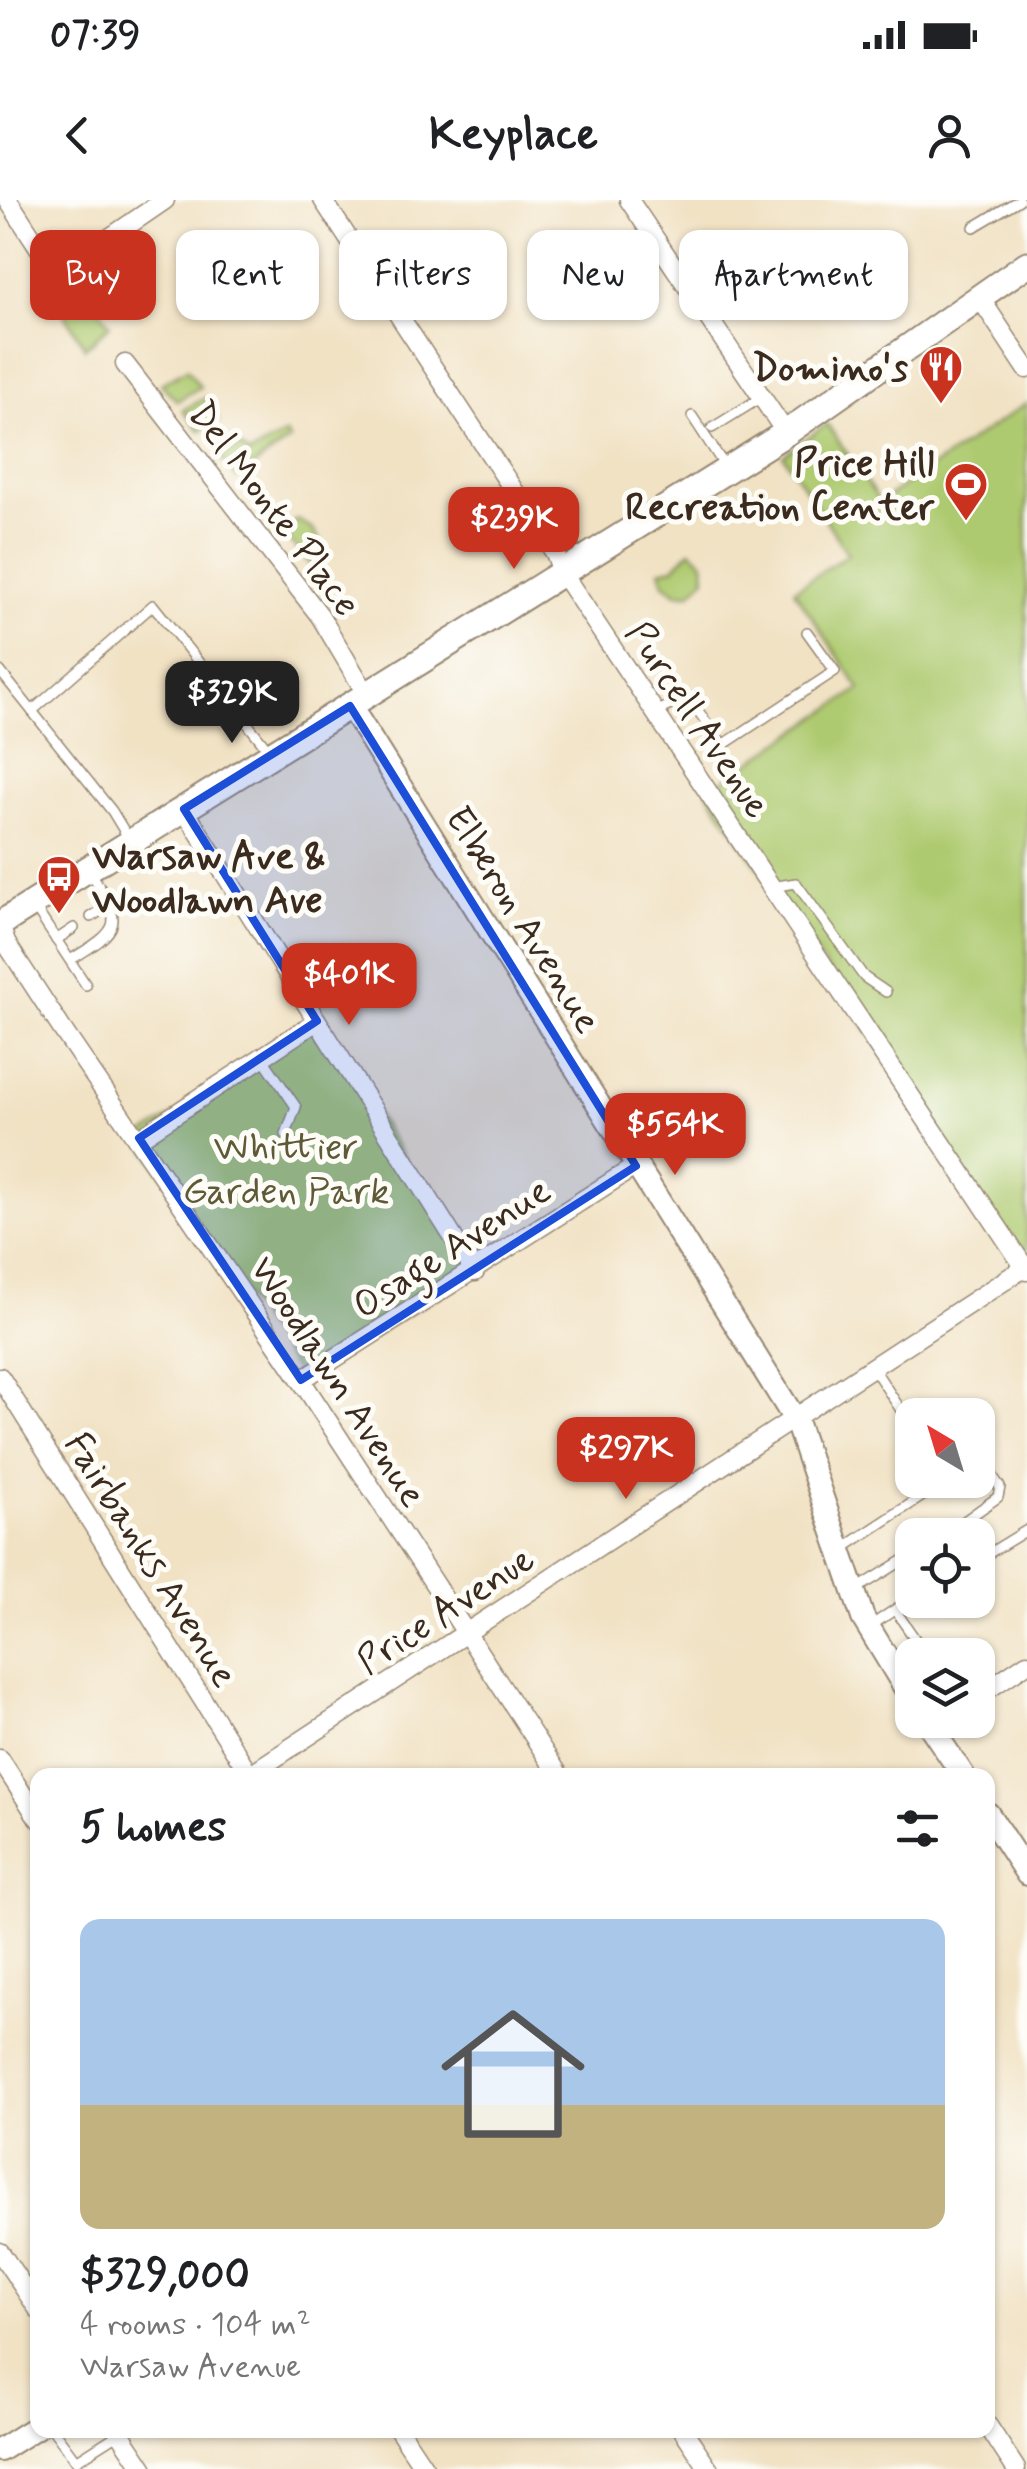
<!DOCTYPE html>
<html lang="en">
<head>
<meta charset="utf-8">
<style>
	:root { --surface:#fff; --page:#f2f2f2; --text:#202124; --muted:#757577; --line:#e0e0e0; --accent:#c8321e }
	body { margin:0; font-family:Mynerve,sans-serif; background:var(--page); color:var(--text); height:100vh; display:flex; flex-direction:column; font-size:38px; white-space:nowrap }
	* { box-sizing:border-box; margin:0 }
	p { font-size:32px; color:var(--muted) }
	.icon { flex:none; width:55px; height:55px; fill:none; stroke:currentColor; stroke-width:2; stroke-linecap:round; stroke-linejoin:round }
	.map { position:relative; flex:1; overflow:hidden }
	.side { position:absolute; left:30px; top:1568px; width:965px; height:670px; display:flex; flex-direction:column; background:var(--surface); border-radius:20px; box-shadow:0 2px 8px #0004 }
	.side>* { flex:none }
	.top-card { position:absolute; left:30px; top:30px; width:968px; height:90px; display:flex; gap:20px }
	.needle { width:65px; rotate:322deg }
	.tools { position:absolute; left:895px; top:1198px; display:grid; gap:20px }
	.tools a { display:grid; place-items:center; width:100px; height:100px; border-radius:20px; background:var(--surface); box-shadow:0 2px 8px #0004; font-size:50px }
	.price { position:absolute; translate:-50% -85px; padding:0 22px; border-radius:20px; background:var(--accent); color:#fff; font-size:32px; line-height:65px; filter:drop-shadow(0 2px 5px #0008) }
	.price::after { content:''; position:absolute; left:50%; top:60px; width:30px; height:22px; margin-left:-15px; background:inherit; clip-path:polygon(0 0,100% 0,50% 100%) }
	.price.on { background:#222; color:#fff }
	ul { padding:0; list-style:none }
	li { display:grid; align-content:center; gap:20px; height:530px; padding:0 50px }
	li+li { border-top:2px solid var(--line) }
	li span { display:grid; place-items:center; height:310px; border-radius:20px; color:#555 }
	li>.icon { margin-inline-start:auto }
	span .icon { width:180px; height:180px; fill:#fffc; stroke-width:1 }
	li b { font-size:42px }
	h2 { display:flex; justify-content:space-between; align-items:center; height:120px; padding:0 50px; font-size:42px }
	.chip { padding:0 35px; border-radius:20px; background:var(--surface); box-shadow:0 2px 8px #0004; font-size:35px; line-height:90px }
	.chip.on { background:var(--accent); color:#fff }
	.status { display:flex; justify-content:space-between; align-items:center; height:70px; padding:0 50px; background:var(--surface); direction:ltr }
	.status svg { height:28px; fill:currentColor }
	header { display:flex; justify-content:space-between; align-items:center; height:130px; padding:0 50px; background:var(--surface); font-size:45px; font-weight:800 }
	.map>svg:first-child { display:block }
	.green { fill:#aeca70; stroke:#747a47; stroke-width:2.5 }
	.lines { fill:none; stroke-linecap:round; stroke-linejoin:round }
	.service-casing { stroke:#968671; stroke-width:12 }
	.minor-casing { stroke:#968671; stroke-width:21 }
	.tertiary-casing { stroke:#968671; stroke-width:26 }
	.secondary-casing { stroke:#968671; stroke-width:29 }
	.service { stroke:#fff; stroke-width:9 }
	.minor { stroke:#fff; stroke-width:18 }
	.tertiary { stroke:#fff; stroke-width:22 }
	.secondary { stroke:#fff; stroke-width:25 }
	.marked { fill:#1d4ed8; fill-opacity:0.2; stroke:#1d4ed8; stroke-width:8; stroke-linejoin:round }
	.labels { text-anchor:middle; stroke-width:10; stroke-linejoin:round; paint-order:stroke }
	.poi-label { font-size:38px; font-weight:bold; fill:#3b2a1e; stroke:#fdfcf7; text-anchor:end }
	.street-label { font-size:38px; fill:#3b2a1e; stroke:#fdfcf7 }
	.park-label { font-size:38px; fill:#5e5a37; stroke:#fdfcf7 }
</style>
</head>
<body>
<div class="status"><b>07:39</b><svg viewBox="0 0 49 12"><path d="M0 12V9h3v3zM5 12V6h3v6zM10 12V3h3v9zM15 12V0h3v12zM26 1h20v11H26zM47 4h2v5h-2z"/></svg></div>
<header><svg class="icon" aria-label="back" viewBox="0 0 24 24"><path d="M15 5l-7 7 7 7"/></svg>Keyplace<svg class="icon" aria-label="person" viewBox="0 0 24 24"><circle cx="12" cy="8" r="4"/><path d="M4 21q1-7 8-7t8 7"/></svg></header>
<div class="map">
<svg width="1027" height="2269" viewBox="0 0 1027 2269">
	<rect width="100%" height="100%" fill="#fdfcf7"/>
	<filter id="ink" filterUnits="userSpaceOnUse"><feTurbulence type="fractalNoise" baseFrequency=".01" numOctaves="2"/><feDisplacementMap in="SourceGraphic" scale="20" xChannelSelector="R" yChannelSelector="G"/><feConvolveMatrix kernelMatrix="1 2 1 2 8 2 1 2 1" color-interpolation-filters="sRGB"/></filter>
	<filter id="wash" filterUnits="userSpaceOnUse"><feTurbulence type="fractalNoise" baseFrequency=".0048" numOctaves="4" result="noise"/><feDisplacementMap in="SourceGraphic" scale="40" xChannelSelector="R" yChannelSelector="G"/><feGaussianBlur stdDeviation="2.25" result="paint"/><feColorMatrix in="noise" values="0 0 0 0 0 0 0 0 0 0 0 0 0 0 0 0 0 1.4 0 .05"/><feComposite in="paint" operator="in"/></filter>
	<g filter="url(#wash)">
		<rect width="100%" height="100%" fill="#f1e2c4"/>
		<g class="green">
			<polygon points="74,69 110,125 85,148 48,85"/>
			<polygon points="187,169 200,187 177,201 161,184"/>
			<polygon points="207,197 218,220 200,231 183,210"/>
			<polygon points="1027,203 1027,1066 707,591 860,489 794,390 848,354 783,255 827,224 880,302"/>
			<polygon points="286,234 290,240 237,278 221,258 240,246 250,254"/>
			<polygon points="298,320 313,330 329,354 310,364 281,330"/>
			<polygon points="691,350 704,362 705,378 691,393 677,393 664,384 660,370 674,367"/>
			<polygon points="317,821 475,1072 301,1180 139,938"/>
		</g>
	</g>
	<g filter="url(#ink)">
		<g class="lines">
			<defs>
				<g id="service">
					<polyline points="974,27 1019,0"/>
					<polyline points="692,216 726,268"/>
					<polyline points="712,228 762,197"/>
					<polyline points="0,471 112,611 129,639"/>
					<polyline points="32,511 153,405 270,552"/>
					<polyline points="655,512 680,501 696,508 723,545 835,471 807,432"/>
					<polyline points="771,687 796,683 864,777 886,792"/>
					<polyline points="34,706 86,785"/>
					<polyline points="91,717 111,704"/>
					<polyline points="56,740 74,728"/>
					<path d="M70 760C127 726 121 723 89 669"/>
					<polyline points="262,857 296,907 286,934"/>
					<polyline points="874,1169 912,1227"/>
					<polyline points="945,1335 998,1297 1000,1287 984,1263 978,1263"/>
					<polyline points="842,1349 947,1280"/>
					<polyline points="978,1360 1027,1330"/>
					<polyline points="855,1390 912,1355"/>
					<polyline points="895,1410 926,1455"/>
					<polyline points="869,1427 912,1398"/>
					<polyline points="895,1467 912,1455"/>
					<polyline points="53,2230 76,2261 120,2233"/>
				</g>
				<g id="minor">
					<polyline points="8,0 49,63 108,39 165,0"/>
					<polyline points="323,0 555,353 563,374 1027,1071"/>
					<polyline points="629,0 786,233"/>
					<polyline points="980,98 1027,169"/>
					<polyline points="125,164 320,416 367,495"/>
					<polyline points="184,609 475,1072"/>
					<polyline points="0,724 6,743 62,829 301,1180 559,1575"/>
					<polyline points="139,938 317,821"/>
					<polyline points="0,1177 250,1575"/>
					<polyline points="301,1180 636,966"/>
					<polyline points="978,1496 1027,1463"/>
					<polyline points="0,1559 38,1618"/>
					<polyline points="249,1575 1027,1066"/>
					<polyline points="0,2052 38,2109"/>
					<polyline points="988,2226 1016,2269"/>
					<polyline points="118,2230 144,2269"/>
					<polyline points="399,2230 425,2269"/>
					<polyline points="683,2230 709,2269"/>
				</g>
				<g id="tertiary">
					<polyline points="350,506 796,1221 863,1418 912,1499"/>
					<polyline points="926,1520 963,1575"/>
					<polyline points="988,1614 1027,1674"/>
					<polyline points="0,2250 38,2226"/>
				</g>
				<polyline id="secondary" points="0,724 786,233 1027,64"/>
			</defs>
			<use href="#service" class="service-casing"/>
			<use href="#minor" class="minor-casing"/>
			<use href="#tertiary" class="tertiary-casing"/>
			<use href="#secondary" class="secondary-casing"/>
			<use href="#service" class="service"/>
			<use href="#minor" class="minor"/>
			<use href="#tertiary" class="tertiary"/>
			<use href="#secondary" class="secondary"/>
		</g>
	</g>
	<path class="marked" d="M350 506 636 966 301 1180 139 938 317 821 184 609Z"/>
	<defs>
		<symbol id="restaurant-pin" viewBox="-11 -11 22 30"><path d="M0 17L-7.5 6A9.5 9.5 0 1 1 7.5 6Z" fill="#c8321e" stroke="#fdfcf7"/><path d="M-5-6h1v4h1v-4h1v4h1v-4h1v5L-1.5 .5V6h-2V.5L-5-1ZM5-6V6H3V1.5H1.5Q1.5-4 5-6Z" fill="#fff"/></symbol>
		<symbol id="stadium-pin" viewBox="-11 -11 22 30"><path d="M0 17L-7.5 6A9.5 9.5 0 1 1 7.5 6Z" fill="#c8321e" stroke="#fdfcf7"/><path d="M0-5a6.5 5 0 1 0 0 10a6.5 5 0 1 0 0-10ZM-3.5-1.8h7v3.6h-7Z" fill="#fff"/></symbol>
		<symbol id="bus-pin" viewBox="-11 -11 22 30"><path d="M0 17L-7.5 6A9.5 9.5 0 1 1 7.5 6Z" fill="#c8321e" stroke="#fdfcf7"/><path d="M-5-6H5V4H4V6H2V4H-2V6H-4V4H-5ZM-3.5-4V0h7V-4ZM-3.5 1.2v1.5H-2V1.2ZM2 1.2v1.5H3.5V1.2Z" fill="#fff"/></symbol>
	</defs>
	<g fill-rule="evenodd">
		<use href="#restaurant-pin" x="916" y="142" width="50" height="68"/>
		<use href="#stadium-pin" x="941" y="259" width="50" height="68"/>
		<use href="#bus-pin" x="34" y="652" width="50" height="68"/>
	</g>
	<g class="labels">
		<g class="poi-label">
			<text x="908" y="180">Domino's</text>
			<text x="934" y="275">Price Hill<tspan x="934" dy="44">Recreation Center</tspan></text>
			<text x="92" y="668" text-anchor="start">Warsaw Ave &amp;<tspan x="92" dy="44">Woodlawn Ave</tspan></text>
		</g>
		<g class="street-label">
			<text transform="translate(275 308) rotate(53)" y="13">Del Monte Place</text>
			<text transform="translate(699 519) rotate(56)" y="13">Purcell Avenue</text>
			<text transform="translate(524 719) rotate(58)" y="13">Elberon Avenue</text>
			<text transform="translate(451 1047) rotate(-33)" y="13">Osage Avenue</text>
			<text transform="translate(339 1181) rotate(57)" y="13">Woodlawn Avenue</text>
			<text transform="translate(152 1359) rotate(58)" y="13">Fairbanks Avenue</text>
			<text transform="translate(445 1409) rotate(-33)" y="13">Price Avenue</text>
		</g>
		<g class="park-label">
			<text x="286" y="959">Whittier<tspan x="286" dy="44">Garden Park</tspan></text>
		</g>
	</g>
</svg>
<div class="tools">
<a><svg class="needle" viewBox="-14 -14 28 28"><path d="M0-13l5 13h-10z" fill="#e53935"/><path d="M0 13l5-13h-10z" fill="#757577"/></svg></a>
<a><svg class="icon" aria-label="locate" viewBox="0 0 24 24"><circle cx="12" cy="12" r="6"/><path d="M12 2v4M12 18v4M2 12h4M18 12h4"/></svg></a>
<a><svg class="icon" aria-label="layers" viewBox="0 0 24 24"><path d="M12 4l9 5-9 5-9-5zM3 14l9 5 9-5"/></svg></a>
</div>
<b class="price" style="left:514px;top:372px">$239K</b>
<b class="price on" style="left:232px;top:546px">$329K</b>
<b class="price" style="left:349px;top:828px">$401K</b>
<b class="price" style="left:675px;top:978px">$554K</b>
<b class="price" style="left:626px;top:1302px">$297K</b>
<div class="top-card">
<a class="chip on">Buy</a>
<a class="chip">Rent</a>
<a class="chip">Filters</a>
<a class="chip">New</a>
<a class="chip">Apartment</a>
</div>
<section class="side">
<h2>5 homes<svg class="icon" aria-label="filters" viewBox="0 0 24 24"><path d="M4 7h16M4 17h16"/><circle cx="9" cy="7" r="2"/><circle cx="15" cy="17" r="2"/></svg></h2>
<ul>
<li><span style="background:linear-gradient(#a9c7e8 60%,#c2b280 0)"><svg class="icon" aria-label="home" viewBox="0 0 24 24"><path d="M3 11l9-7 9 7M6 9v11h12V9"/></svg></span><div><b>$329,000</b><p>4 rooms · 104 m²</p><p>Warsaw Avenue</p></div></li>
</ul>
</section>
</div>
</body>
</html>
